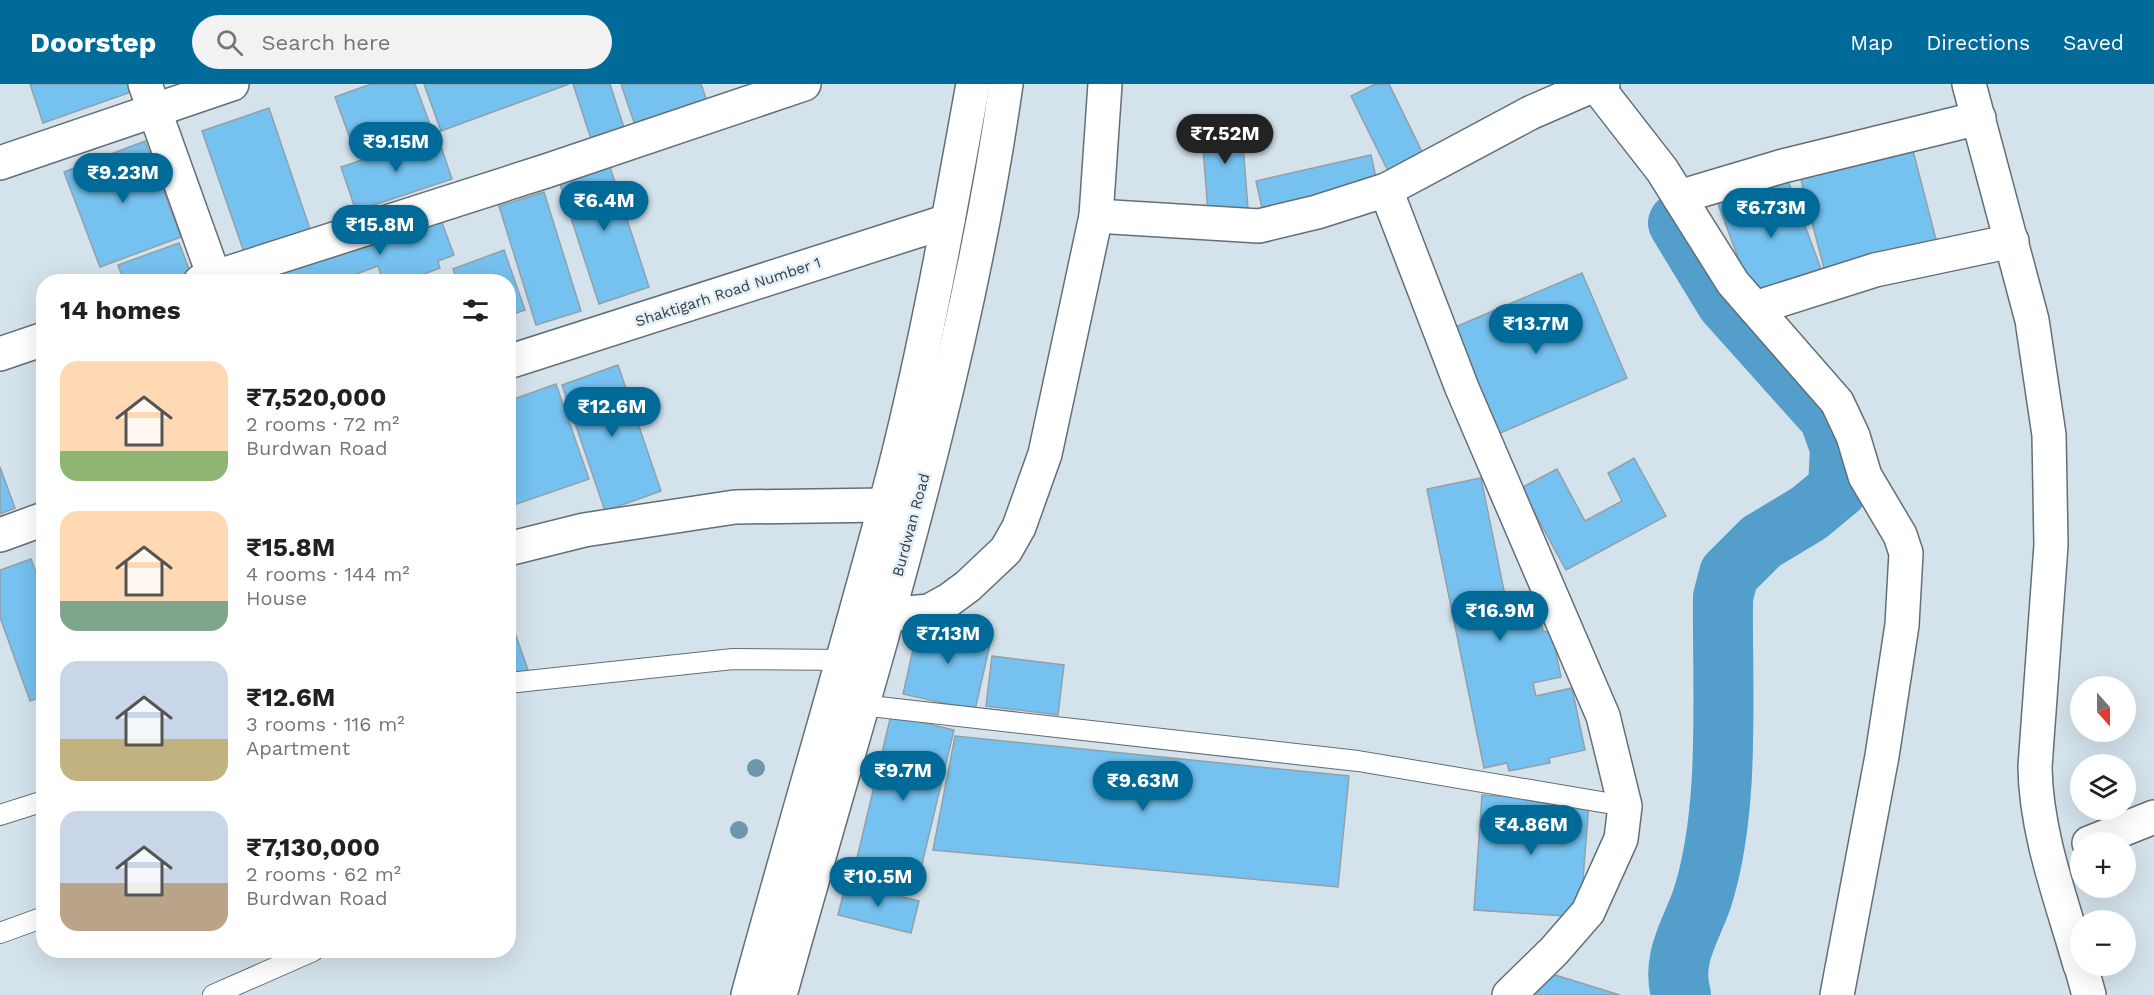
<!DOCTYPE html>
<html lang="en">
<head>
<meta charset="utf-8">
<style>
	:root { --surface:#fff; --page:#f2f2f2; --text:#202124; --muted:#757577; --accent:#006b98 }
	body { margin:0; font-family:"Work Sans",sans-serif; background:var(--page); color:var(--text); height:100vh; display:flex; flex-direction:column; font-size:22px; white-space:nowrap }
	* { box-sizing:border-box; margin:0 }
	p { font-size:20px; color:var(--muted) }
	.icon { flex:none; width:33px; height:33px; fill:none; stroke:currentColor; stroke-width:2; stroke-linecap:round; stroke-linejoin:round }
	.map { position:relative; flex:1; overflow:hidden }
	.drawer { position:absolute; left:36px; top:190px; width:480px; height:684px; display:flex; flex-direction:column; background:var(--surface); border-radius:24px; box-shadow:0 6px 24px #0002 }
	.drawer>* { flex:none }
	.needle { width:39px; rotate:159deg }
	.fabs { position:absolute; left:2070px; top:592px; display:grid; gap:12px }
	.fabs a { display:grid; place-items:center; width:66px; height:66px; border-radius:50%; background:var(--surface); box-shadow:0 6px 24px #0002; font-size:30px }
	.price { position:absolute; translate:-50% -51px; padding:0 14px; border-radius:21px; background:var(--accent); color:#fff; font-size:20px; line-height:39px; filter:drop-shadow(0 2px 3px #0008) }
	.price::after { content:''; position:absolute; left:50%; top:36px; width:18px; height:14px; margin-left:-9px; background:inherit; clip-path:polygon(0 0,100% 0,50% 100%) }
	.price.active { background:#222; color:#fff }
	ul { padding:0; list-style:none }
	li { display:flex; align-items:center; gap:18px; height:150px; padding:0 24px }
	li span { display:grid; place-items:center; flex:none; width:168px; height:120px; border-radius:18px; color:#555 }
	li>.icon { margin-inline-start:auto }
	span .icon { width:72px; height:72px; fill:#fffc; stroke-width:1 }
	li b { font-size:26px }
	h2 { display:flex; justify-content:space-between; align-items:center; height:72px; padding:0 24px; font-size:26px }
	header { display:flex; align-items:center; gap:36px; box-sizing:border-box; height:84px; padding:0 30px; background:var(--accent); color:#fff }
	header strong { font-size:28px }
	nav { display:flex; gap:33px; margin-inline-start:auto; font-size:21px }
	.search { width:420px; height:54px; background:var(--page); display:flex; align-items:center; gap:15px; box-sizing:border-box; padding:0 21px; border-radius:33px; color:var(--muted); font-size:22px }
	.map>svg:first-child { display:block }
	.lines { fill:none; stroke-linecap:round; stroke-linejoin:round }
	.river { stroke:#539eca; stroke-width:60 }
	.building { fill:#75c1ef; stroke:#93a0a9; stroke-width:1.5 }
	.service-casing { stroke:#626f77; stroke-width:22 }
	.minor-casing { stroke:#626f77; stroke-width:36 }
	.primary-casing { stroke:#626f77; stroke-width:36 }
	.service { stroke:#fff; stroke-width:20 }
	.minor { stroke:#fff; stroke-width:33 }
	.primary { stroke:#fff; stroke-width:33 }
	.tree { fill:#6f96ab }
	.labels { text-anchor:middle; stroke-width:5; stroke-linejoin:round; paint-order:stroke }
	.street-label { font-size:15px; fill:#383e41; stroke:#e1f0f9 }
</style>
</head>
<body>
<header>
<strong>Doorstep</strong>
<div class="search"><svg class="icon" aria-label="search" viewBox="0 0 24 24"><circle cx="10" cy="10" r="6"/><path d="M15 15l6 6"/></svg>Search here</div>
<nav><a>Map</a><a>Directions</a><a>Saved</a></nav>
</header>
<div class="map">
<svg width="2154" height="911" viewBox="0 0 2154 911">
	<rect width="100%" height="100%" fill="#d4e2ec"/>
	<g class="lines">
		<path class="river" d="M1678 139 1726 218 1829 333 1840 364 1838 405 1809 429 1761 458 1729 490 1723 513C1722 608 1731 725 1702 815 1690 849 1671 874 1681 911"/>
	</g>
	<g class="building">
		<polygon points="30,0 128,0 131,8 43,39"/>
		<polygon points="371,0 415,0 431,43 356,71 335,13"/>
		<polygon points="424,0 569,0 441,47"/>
		<polygon points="573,0 610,0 626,50 593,61"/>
		<polygon points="621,0 701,0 708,20 636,44"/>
		<polygon points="1375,0 1389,0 1426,76 1391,93 1351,12"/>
		<polygon points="269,24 312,151 246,174 202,47"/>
		<polygon points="1241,35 1248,125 1208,128 1201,38"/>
		<polygon points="437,51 452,95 356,127 341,83"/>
		<polygon points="145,57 181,153 100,183 64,88"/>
		<polygon points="1911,59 1939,167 1827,196 1799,88"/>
		<polygon points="1371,71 1378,103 1263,128 1256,97"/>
		<polygon points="608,77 649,203 599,220 558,94"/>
		<polygon points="1786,91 1824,193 1755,219 1717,117"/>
		<polygon points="544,108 581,227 536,241 499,122"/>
		<polygon points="438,128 454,171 438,177 440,184 403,198 383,198 378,182 335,198 254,198"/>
		<polygon points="179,159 191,190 169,198 124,198 118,181"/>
		<polygon points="504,166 525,226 508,232 508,198 457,198 453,185"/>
		<polygon points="1582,189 1627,294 1491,353 1446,247"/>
		<polygon points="618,281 661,407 605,427 562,301"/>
		<polygon points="556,300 589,395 508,423 508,317"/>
		<polygon points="1634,374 1666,432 1566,486 1521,404 1557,385 1585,437 1622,417 1608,389"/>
		<polygon points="0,383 15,424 0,430"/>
		<polygon points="1481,394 1508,526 1537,520 1543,547 1552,549 1561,593 1533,599 1536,612 1572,604 1585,666 1549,674 1550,679 1509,687 1507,679 1484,684 1427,405"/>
		<polygon points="44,472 44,488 38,474"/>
		<polygon points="31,475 44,509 44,612 30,617 0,533 0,486"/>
		<polygon points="508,529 528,586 508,592"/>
		<polygon points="920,535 992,551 975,626 903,610"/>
		<polygon points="992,572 1064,581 1058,631 986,622"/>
		<polygon points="891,631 954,646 916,805 853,791"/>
		<polygon points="955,652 1349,692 1338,803 933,766"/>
		<polygon points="1482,711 1589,719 1580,833 1474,826"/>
		<polygon points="846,799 919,817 911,849 838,831"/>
		<polygon points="1542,887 1620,911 1534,911"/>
	</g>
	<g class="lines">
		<defs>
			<g id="service">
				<polyline points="508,599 733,575 843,576"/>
				<polyline points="861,621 1358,677 1625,722"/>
				<polyline points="0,731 44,717"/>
				<polyline points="0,849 44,833"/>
				<polyline points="213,911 313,867"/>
			</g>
			<g id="minor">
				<polyline points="145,0 216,198"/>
				<polyline points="1595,0 1662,86 1733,199 1837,318 1853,352 1865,392 1900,451 1906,469 1902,541 1882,672 1837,911"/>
				<path d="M1969 0 2032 236 2049 351 2051 461 2035 683C2036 751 2062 817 2080 881"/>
				<polyline points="0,79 232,0"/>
				<polyline points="1386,106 1462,304 1603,632 1625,722 1621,755 1588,828 1554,867 1509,911"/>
				<polyline points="1679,113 1783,82 1979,34"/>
				<polyline points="1096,132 1259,142 1317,128 1386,106 1530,29 1585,5 1603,0"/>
				<polyline points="200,198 546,87 804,0"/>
				<polyline points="1755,224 1875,186 2012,157"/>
				<polyline points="0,270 44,255"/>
				<polyline points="508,278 948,137"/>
				<polyline points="0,451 44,435"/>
				<polyline points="508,465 584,446 735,423 885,421"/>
				<polyline points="886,531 929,527 949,516 968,502 1006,466 1019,443 1045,370 1096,132 1105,0"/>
				<polyline points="2089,759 2154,733"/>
				<polyline points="2081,882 2089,911"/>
			</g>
			<g id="primary">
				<path d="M748 911C796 735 849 560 895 384 927 257 950 128 973 0"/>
				<path d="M780 911C863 610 962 310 1006 0"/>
			</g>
		</defs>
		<use href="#service" class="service-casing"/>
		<use href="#minor" class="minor-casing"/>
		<use href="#primary" class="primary-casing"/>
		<use href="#service" class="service"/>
		<use href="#minor" class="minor"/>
		<use href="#primary" class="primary"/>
	</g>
	<g class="tree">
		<circle cx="756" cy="684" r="9"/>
		<circle cx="739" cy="746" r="9"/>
	</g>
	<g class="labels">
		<g class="street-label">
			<text transform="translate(728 208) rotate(-18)" y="5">Shaktigarh Road Number 1</text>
			<text transform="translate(911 441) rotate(-75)" y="5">Burdwan Road</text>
		</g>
	</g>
</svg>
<div class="fabs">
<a><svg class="needle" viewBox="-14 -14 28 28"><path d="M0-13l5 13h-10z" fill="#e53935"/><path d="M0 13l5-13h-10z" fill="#757577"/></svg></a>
<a><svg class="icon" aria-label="layers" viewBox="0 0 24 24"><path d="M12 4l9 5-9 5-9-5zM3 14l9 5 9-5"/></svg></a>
<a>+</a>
<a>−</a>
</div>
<b class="price active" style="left:1225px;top:81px">₹7.52M</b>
<b class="price" style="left:396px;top:89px">₹9.15M</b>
<b class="price" style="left:123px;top:120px">₹9.23M</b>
<b class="price" style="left:604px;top:148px">₹6.4M</b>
<b class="price" style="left:1771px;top:155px">₹6.73M</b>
<b class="price" style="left:380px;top:172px">₹15.8M</b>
<b class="price" style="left:1536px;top:271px">₹13.7M</b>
<b class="price" style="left:612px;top:354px">₹12.6M</b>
<b class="price" style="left:1500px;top:558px">₹16.9M</b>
<b class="price" style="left:948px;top:581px">₹7.13M</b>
<b class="price" style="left:903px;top:718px">₹9.7M</b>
<b class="price" style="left:1143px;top:728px">₹9.63M</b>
<b class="price" style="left:1531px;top:772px">₹4.86M</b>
<b class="price" style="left:878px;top:824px">₹10.5M</b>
<section class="drawer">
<h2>14 homes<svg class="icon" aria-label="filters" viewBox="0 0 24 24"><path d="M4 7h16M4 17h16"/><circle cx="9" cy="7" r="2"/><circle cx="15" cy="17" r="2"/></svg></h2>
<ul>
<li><span style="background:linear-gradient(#ffd9b3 75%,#8fb573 0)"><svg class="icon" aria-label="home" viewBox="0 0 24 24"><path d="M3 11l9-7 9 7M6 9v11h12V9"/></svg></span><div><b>₹7,520,000</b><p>2 rooms · 72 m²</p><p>Burdwan Road</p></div></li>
<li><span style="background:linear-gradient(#ffd9b3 75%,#7fa58c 0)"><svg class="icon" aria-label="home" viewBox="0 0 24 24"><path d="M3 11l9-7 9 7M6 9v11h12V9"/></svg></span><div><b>₹15.8M</b><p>4 rooms · 144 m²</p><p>House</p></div></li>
<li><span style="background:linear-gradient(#c9d6e8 65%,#c2b280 0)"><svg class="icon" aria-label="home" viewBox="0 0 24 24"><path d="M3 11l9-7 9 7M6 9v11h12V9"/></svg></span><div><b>₹12.6M</b><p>3 rooms · 116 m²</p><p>Apartment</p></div></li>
<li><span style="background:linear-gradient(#c9d6e8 60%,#b9a48a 0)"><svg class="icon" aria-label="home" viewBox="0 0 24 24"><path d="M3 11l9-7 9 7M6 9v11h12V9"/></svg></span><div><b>₹7,130,000</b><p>2 rooms · 62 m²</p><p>Burdwan Road</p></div></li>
</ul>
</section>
</div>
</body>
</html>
